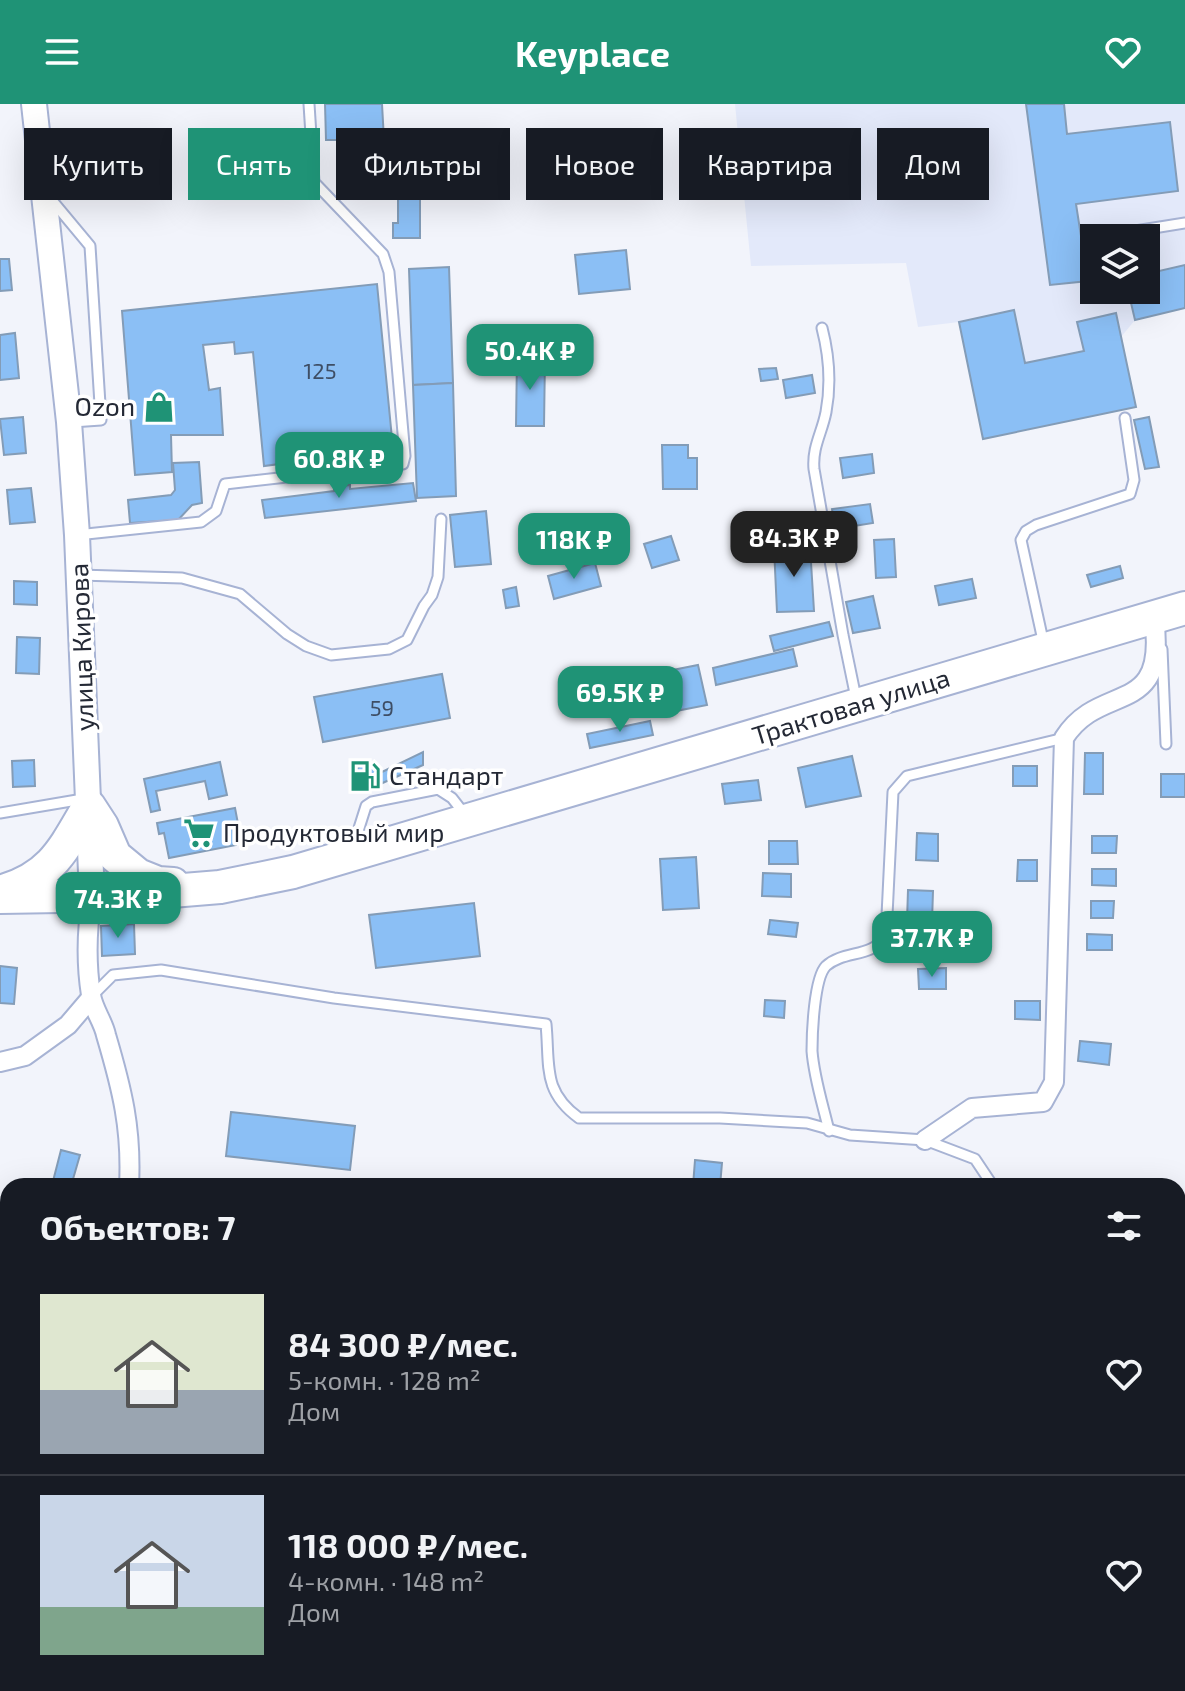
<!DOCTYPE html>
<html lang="ru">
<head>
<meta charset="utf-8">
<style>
	:root { --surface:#171b24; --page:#20242c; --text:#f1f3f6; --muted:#9ea1a6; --line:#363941; --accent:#1f9376 }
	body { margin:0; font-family:"Exo 2",sans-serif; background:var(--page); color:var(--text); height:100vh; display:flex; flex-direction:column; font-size:30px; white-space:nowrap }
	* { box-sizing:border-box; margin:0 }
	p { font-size:26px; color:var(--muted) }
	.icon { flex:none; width:44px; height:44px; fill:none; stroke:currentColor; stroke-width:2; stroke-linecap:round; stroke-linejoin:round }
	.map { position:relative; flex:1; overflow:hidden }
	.details { position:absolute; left:0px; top:1074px; width:1186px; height:514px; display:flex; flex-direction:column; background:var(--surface); border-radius:24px 24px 0 0; box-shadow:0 8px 32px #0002 }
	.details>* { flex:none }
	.top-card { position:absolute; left:24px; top:24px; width:1138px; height:72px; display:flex; gap:16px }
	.buttons { position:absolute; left:1080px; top:120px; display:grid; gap:16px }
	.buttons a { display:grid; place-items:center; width:80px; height:80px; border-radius:0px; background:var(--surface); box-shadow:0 8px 32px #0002; font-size:40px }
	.price { position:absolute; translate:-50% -68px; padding:0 18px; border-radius:16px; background:var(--accent); color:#fff; font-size:26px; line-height:52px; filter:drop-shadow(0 2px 4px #0008) }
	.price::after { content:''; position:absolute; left:50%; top:48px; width:24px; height:18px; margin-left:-12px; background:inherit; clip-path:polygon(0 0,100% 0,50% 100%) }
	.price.active { background:#222; color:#fff }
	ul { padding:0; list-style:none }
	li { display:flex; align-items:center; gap:24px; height:200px; padding:0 40px }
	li+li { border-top:2px solid var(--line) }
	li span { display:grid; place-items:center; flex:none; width:224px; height:160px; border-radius:0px; color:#555 }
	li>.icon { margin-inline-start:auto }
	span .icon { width:96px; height:96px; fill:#fffc; stroke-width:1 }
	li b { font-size:34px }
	h2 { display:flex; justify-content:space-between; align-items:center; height:96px; padding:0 40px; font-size:34px }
	.pill { padding:0 28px; border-radius:0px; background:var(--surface); box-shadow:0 8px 32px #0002; font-size:28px; line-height:72px }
	.pill.active { background:var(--accent); color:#fff }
	header { display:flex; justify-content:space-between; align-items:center; height:104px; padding:0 40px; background:var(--accent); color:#fff; font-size:36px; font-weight:700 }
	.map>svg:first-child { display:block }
	.built { fill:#e3e9fa; fill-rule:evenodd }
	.green { fill:#eddffa }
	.building { fill:#8bbff5; stroke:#839cb7; stroke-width:2 }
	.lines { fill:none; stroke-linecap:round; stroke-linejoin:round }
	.lane-casing { stroke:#a7b3d4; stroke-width:13 }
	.street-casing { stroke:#a7b3d4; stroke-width:22 }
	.secondary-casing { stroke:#a7b3d4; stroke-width:28 }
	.highway-casing { stroke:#a7b3d4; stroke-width:36 }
	.lane { stroke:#fff; stroke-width:9 }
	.street { stroke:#fff; stroke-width:18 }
	.secondary { stroke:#fff; stroke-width:24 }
	.highway { stroke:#fff; stroke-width:32 }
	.labels { text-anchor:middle; stroke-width:7; stroke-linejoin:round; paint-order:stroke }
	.number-label { font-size:22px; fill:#3e4e65 }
	.poi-label { font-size:26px; fill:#242935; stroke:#fff; text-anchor:start }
	.street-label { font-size:26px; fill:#242935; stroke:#fff }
</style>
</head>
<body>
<header><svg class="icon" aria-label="menu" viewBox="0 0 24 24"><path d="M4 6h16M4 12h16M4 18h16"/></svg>Keyplace<svg class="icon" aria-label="heart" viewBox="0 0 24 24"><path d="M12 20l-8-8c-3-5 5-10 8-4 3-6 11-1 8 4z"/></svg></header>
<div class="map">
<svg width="1185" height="1587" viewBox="0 0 1185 1587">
	<rect width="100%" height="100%" fill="#f2f4fb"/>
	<path class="built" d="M735 0H1185V204L1135 216 1121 233 983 335 959 218 918 223 906 159 751 162ZM1094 134H1146V186H1094Z"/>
	<polygon class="green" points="1178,1281 1185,1281 1185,1402 1178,1401"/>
	<g class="building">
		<polygon points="325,0 382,0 384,36 326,36"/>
		<polygon points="1026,0 1064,0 1067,30 1170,18 1178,87 1076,100 1088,177 1050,181"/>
		<polygon points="398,69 420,69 420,134 393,134 393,119 398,119"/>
		<polygon points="626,146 630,185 579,190 575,151"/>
		<polygon points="0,155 9,155 12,186 0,187"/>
		<polygon points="1185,161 1185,204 1135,216 1128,186 1146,186 1146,170"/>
		<polygon points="449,163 453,279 413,281 409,165"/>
		<polygon points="377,180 393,345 264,362 253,248 235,250 234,238 203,241 209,286 220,284 223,331 171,331 172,368 135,371 122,207"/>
		<polygon points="1014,206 1025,259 1084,247 1077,218 1116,209 1136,303 983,335 959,218"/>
		<polygon points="15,229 19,274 0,276 0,231"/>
		<polygon points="517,253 545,253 544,322 516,322"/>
		<polygon points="776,264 778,275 761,277 759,265"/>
		<polygon points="812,271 815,289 786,294 783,276"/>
		<polygon points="453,279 456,392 417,394 413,281"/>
		<polygon points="23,313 26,349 4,351 0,315"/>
		<polygon points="1149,313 1159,363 1145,365 1134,316"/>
		<polygon points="662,341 688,341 688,354 697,354 697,385 663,385"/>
		<polygon points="872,350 874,369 843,374 840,354"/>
		<polygon points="199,358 202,399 192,401 178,416 130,419 128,396 171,391 175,386 173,359"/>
		<polygon points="413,379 416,397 265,414 262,396 334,387 334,383 350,381 350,385"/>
		<polygon points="31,384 35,418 10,420 7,386"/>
		<polygon points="870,400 873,419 835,425 832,405"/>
		<polygon points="486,407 491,460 455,463 450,411"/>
		<polygon points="671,432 679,456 652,464 644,440"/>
		<polygon points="894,435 896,473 876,474 874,436"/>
		<polygon points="810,442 814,507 777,508 774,443"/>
		<polygon points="595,459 601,482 554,495 548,472"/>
		<polygon points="1120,462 1123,474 1091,483 1087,471"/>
		<polygon points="972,475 976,494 939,501 935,482"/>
		<polygon points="14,477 37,478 37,501 14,500"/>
		<polygon points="516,483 519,502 506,504 503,486"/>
		<polygon points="873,492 880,524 853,529 846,498"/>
		<polygon points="829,518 833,532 774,547 770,532"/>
		<polygon points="17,533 40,534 39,570 16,569"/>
		<polygon points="793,545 797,562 716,581 713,564"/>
		<polygon points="698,561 707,601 676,607 674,598 614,610 612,597 636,592 632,574"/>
		<polygon points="442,570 450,614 323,638 314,593"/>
		<polygon points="650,617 653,631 590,644 587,630"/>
		<polygon points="423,648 423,661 378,681 356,665 368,657 382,668"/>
		<polygon points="1085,649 1103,649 1103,690 1084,690"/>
		<polygon points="852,652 861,692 806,703 798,664"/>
		<polygon points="34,656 35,682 13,683 12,657"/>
		<polygon points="220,658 227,691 209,695 205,677 156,687 160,706 151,708 144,675"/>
		<rect x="1013" y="662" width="24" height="20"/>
		<rect x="1161" y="670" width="24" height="23"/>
		<polygon points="758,676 761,696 725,700 722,680"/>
		<polygon points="235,704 239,725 233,726 236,741 169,754 164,729 159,730 157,719"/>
		<polygon points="917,729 938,730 938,757 916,756"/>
		<polygon points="1092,732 1117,732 1116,749 1092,749"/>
		<polygon points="769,737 797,737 798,760 769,760"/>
		<polygon points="696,753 699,804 663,806 660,755"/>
		<polygon points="1018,756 1037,756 1037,777 1017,777"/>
		<polygon points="1092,765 1116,765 1116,782 1092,781"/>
		<polygon points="763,769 791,770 791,793 762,792"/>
		<polygon points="908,786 933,787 932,818 907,817"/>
		<polygon points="1091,797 1114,797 1113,814 1091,814"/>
		<polygon points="474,799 480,852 376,864 369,811"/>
		<polygon points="770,816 798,819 796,833 768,830"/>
		<polygon points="134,820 135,850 102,852 101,822"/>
		<polygon points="1087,830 1112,831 1112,846 1087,846"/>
		<polygon points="0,862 17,864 14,900 0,899"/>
		<polygon points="946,864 946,885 919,885 918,865"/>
		<polygon points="765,896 785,897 784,914 764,912"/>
		<polygon points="1015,897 1040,897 1040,916 1015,915"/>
		<polygon points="1080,937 1111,940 1109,961 1078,957"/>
		<polygon points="231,1008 355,1022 350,1066 226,1052"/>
		<polygon points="61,1046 80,1051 71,1082 52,1081"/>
		<polygon points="695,1056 722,1059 720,1082 693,1082"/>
		<polygon points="0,1294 8,1296 8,1339 0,1337"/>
		<polygon points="0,1565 8,1568 8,1580 15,1580 12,1587 0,1587"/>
	</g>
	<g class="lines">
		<defs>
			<g id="lane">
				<polyline points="50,94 90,142 101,316 72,318"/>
				<polyline points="1135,127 1185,119"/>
				<path d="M822 224C829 251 831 281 826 308 822 329 812 343 814 365L843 531 856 594"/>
				<polyline points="77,431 201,418 216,407 225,380 403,360 405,352 389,168 383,150 314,78 309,0"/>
				<polyline points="79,471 182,474 240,490 287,530 306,542 331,551 389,545 407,536 424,502 432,491 438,473 441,415"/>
				<polyline points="1044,541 1021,436 1026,427 1036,421 1130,390 1134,376 1125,314"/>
				<polyline points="1162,545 1166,640"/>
				<polyline points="0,709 83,695"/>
				<polyline points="353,743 366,702 372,698 438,685 452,694 466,712"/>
				<path d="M93 891 113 871 161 866 334 894 546 920C550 962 542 987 579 1014H720L807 1019 850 1031 925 1036 975 1055 993 1082"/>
				<path d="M829 1027C823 1001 814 974 812 947 812 930 814 874 826 862 844 846 872 854 886 832L893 688 907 672 1064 634"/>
				<polyline points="704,1587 730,1580"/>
			</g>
			<g id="street">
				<path d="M92 793C87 824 86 859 91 891 93 905 103 917 106 931 122 985 132 1025 129 1082"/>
				<polyline points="0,958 25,952 68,921 91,894"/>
				<path d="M925 1036 972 1004 1043 998 1054 978 1064 634C1101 576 1168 616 1154 514"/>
				<polyline points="0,1507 8,1486"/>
			</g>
			<polyline id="secondary" points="34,0 69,318 77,431 92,793"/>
			<g id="highway">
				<path d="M3 787C53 772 64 744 89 702L102 722 115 752 138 771 158 779 173 780"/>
				<polyline points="0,793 123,791 220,783 293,768 1185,504"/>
			</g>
		</defs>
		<use href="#lane" class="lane-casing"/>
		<use href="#street" class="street-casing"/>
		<use href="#secondary" class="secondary-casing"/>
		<use href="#highway" class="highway-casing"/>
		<use href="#lane" class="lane"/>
		<use href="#street" class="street"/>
		<use href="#secondary" class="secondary"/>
		<use href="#highway" class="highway"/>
	</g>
	<defs>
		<symbol id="shop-bare" viewBox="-9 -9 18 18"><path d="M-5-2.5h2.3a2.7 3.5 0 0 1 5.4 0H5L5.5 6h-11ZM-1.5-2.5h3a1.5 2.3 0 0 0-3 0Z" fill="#1f9376" stroke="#fff" stroke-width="2.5" paint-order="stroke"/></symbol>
		<symbol id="fuel-bare" viewBox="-9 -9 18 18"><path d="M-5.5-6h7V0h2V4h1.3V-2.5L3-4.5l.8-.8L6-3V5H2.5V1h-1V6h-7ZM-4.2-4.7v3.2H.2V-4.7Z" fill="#1f9376" stroke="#fff" stroke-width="2.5" paint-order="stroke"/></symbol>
		<symbol id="supermarket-bare" viewBox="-9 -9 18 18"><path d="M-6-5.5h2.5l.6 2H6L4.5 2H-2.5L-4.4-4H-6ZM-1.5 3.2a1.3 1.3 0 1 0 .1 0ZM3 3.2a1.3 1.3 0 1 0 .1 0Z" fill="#1f9376" stroke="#fff" stroke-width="2.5" paint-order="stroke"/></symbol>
	</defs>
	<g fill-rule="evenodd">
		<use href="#shop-bare" x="137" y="281" width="44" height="44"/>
		<use href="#fuel-bare" x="343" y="650" width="44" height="44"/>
		<use href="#supermarket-bare" x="177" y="707" width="44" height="44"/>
	</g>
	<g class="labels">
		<g class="number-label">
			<text x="320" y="275">125</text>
			<text x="382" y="612">59</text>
		</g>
		<g class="poi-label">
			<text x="135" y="312" text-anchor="end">Ozon</text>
			<text x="389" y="681">Стандарт</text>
			<text x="223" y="738">Продуктовый мир</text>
		</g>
		<g class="street-label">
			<text transform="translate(82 543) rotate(-92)" y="9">улица Кирова</text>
			<text transform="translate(851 603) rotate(-17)" y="9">Трактовая улица</text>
		</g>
	</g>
</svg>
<div class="buttons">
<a><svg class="icon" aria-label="layers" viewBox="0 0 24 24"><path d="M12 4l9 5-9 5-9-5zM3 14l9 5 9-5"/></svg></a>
</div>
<b class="price" style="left:530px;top:288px">50.4K ₽</b>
<b class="price" style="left:339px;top:396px">60.8K ₽</b>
<b class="price active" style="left:794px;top:475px">84.3K ₽</b>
<b class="price" style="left:574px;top:477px">118K ₽</b>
<b class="price" style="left:620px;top:630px">69.5K ₽</b>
<b class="price" style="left:118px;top:836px">74.3K ₽</b>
<b class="price" style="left:932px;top:875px">37.7K ₽</b>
<div class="top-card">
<a class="pill">Купить</a>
<a class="pill active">Снять</a>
<a class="pill">Фильтры</a>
<a class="pill">Новое</a>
<a class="pill">Квартира</a>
<a class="pill">Дом</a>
</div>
<section class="details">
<h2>Объектов: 7<svg class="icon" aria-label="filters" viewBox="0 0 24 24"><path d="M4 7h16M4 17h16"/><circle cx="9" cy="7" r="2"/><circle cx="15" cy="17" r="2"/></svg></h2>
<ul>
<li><span style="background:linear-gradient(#dfe7d0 60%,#9aa5b1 0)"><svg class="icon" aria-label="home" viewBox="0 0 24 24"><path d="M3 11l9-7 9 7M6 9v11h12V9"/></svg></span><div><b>84 300 ₽/мес.</b><p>5-комн. · 128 m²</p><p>Дом</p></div><svg class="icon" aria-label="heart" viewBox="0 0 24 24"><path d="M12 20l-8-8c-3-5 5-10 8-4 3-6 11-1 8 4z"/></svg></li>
<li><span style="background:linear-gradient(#c9d6e8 70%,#7fa58c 0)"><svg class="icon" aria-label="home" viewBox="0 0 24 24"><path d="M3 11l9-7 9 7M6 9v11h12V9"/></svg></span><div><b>118 000 ₽/мес.</b><p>4-комн. · 148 m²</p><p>Дом</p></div><svg class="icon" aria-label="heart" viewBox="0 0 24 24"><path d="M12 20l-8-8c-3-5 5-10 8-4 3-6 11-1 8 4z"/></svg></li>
</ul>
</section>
</div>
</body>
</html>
